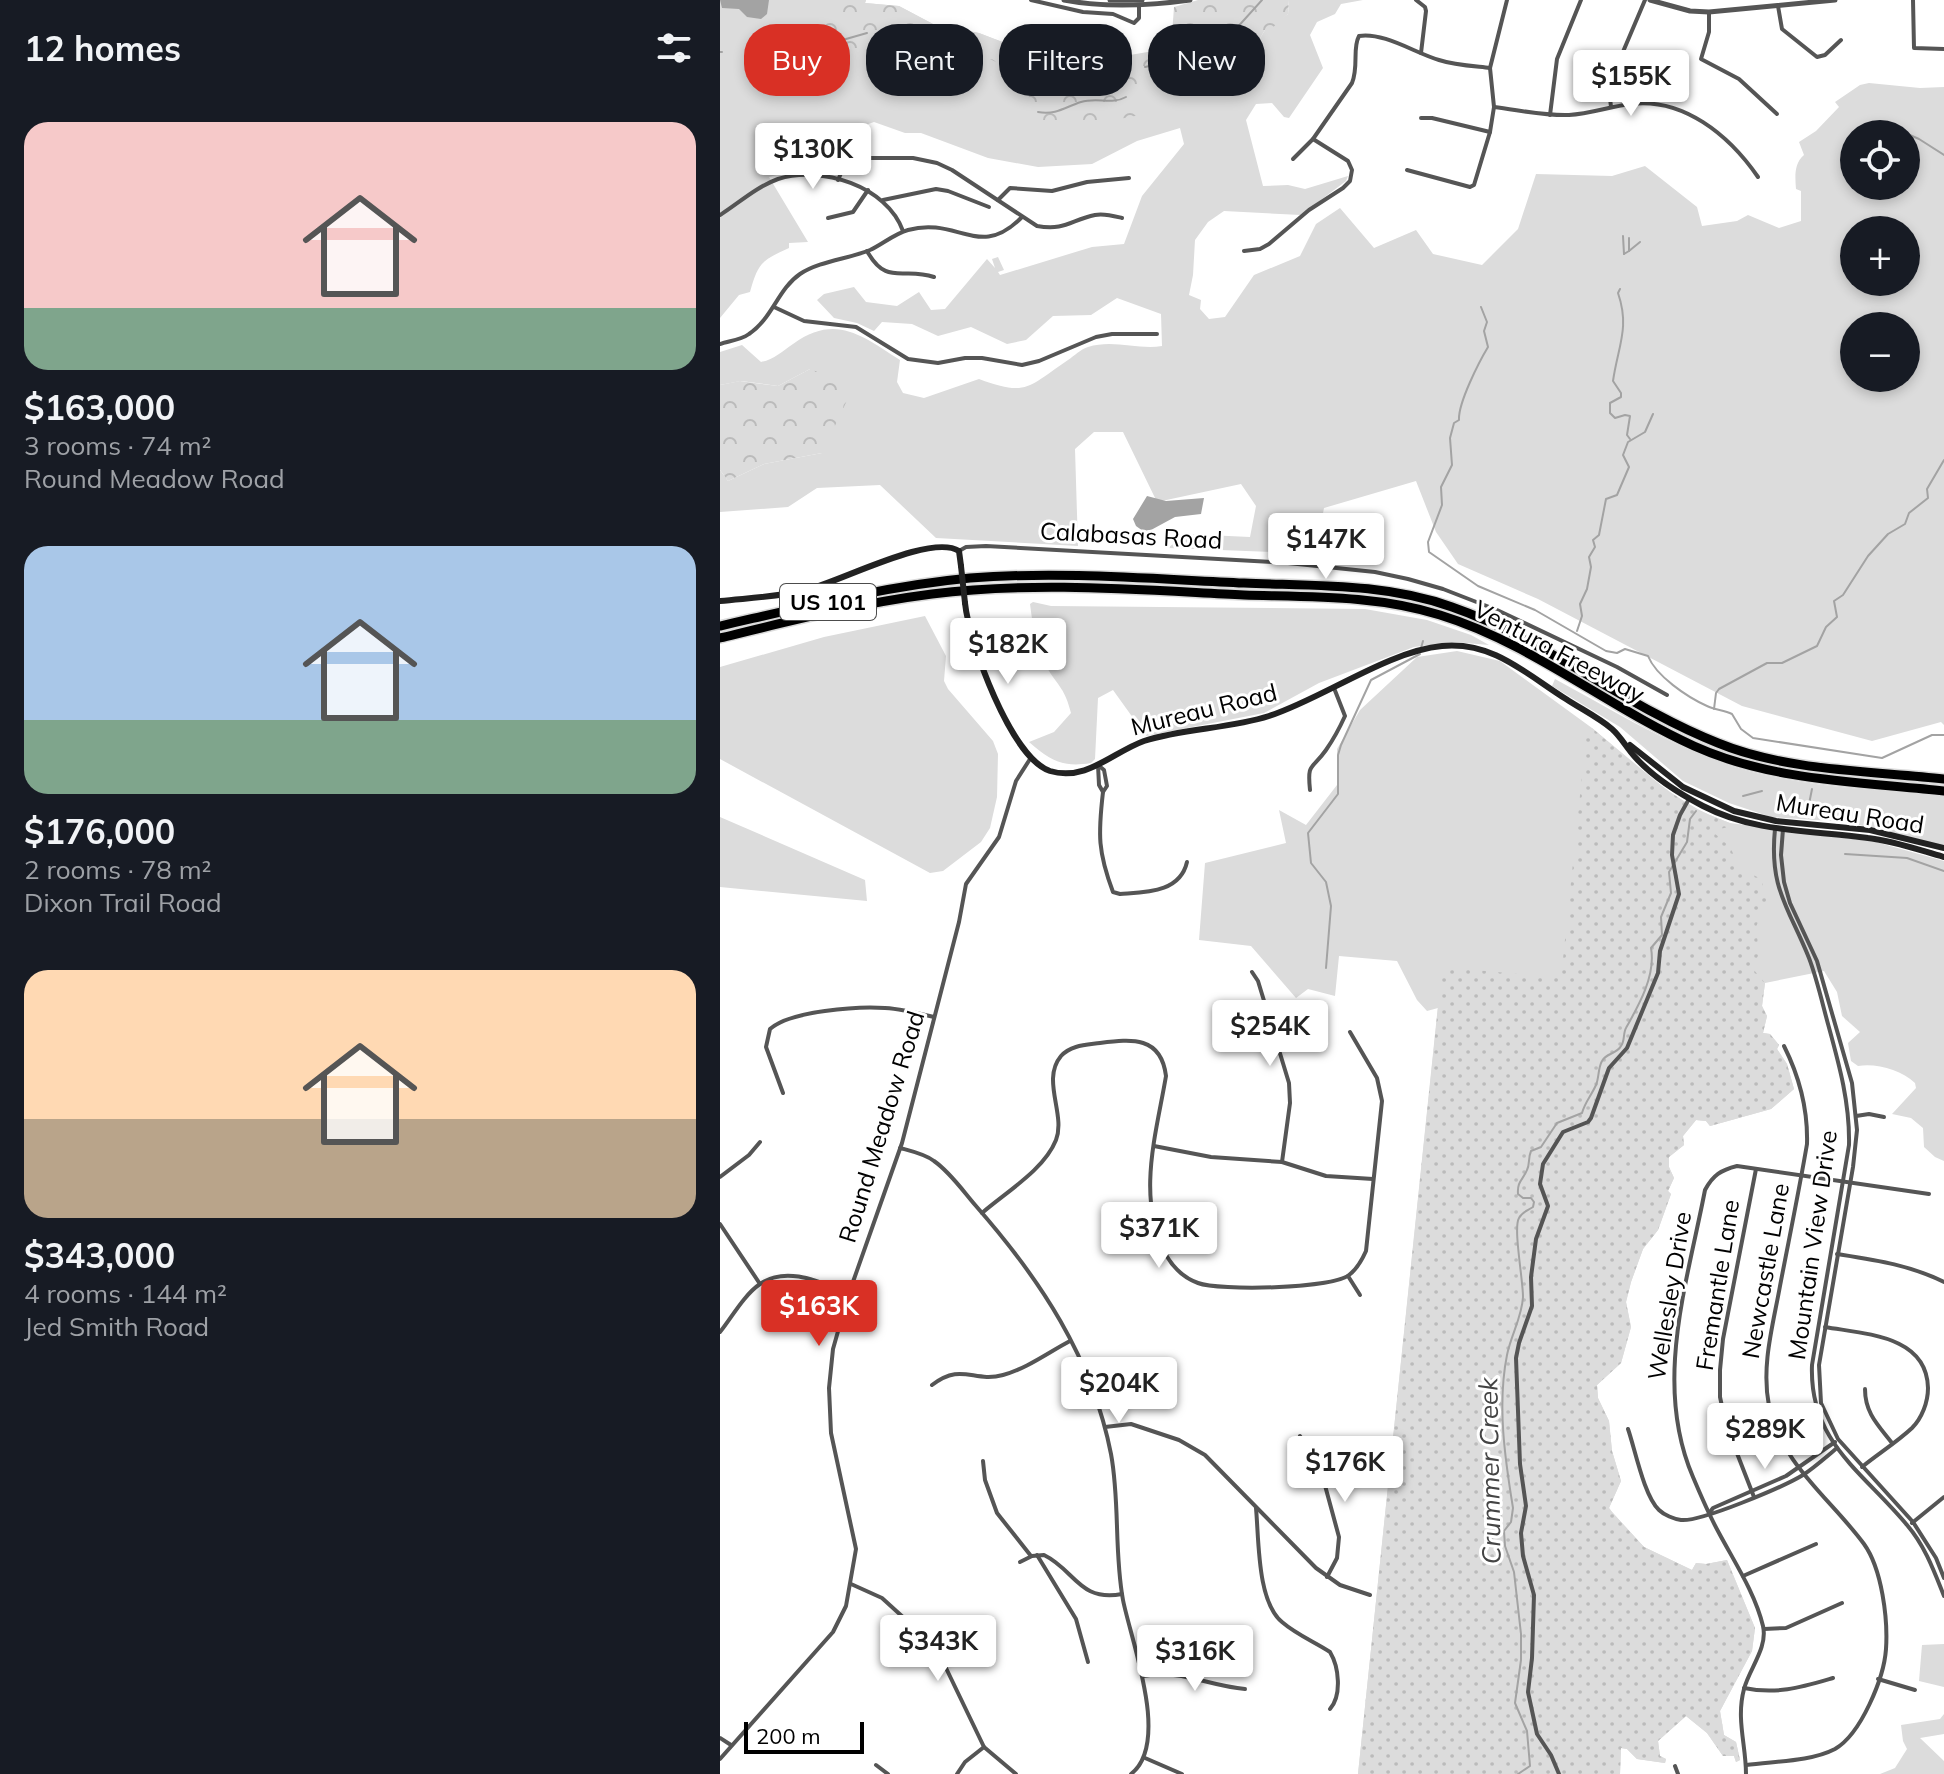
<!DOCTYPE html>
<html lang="en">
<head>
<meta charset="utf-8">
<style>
	:root { --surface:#171b24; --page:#20242c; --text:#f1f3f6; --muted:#9ea1a6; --accent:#d93025 }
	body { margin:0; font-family:Mulish,sans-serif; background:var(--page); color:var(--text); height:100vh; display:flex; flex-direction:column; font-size:30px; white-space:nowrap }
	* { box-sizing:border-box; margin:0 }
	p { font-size:26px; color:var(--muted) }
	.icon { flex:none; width:44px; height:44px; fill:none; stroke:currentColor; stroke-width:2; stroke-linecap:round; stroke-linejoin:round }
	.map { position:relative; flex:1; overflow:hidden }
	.details { display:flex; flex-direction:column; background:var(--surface); width:720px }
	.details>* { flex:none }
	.top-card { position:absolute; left:24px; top:24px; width:760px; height:72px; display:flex; gap:16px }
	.controls { position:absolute; left:1120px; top:120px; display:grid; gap:16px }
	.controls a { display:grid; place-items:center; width:80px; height:80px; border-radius:50%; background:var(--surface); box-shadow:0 4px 12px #0003; font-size:40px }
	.scale { position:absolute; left:24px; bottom:20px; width:120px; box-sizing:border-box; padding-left:8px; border:4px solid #000; border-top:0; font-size:22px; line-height:28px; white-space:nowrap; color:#000; -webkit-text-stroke:6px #fff; paint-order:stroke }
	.price { position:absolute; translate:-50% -68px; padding:0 18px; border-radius:8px; background:#fff; color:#222; font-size:26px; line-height:52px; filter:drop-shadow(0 2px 4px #0008) }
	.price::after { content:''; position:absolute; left:50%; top:48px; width:24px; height:18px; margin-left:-12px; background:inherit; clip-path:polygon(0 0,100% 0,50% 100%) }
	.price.selected { background:var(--accent); color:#fff }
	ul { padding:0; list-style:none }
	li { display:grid; align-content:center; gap:16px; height:424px; padding:0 24px }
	li span { display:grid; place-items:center; height:248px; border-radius:24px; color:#555 }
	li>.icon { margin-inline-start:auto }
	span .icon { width:144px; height:144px; fill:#fffc; stroke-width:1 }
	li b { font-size:34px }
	h2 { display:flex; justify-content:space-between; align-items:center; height:96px; padding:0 24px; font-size:34px }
	.tag { padding:0 28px; border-radius:32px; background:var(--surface); box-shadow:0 4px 12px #0003; font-size:28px; line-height:72px }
	.tag.selected { background:var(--accent); color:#fff }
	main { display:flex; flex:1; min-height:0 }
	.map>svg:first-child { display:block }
	.green { fill:#dcdcdc; fill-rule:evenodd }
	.forest { fill:url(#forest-crowns) }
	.park { fill:url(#park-dots) }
	.water { fill:#a3a3a3 }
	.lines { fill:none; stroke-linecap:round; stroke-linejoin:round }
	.stream { stroke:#a3a3a3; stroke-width:2 }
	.motorway-casing { stroke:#dbdbdb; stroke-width:12 }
	.minor { stroke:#555; stroke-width:4 }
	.tertiary { stroke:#555; stroke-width:5 }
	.secondary { stroke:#222; stroke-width:6 }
	.motorway { stroke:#000; stroke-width:9 }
	.secondary-bridge { stroke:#222; stroke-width:6 }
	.labels { text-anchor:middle; stroke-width:6; stroke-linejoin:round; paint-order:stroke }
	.shield { fill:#fff; stroke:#4c4c4c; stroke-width:2 }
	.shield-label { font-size:22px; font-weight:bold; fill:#000 }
	.street-label { font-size:24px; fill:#000; stroke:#fff }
	.water-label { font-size:26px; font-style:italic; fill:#444; stroke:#fff }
</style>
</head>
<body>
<main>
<section class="details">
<h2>12 homes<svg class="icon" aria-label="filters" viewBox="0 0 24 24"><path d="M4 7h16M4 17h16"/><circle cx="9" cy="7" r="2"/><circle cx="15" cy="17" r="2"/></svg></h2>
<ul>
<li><span style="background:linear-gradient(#f6c9c9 75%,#7fa58c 0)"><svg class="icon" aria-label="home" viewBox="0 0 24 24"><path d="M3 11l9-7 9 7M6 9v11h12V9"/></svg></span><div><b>$163,000</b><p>3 rooms · 74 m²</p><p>Round Meadow Road</p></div></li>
<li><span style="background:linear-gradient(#a9c7e8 70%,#7fa58c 0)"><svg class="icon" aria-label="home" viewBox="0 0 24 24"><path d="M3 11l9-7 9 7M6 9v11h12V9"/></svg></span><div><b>$176,000</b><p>2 rooms · 78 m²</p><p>Dixon Trail Road</p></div></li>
<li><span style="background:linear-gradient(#ffd9b3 60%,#b9a48a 0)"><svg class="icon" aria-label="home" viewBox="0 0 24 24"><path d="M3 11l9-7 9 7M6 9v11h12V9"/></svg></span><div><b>$343,000</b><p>4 rooms · 144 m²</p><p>Jed Smith Road</p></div></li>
</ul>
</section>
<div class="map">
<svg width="1224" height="1774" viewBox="0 0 1224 1774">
	<defs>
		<pattern id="forest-crowns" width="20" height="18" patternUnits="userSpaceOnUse" patternTransform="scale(2)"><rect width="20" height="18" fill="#dcdcdc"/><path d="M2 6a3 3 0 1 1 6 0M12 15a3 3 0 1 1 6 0" fill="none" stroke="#bbb"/></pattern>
		<pattern id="park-dots" width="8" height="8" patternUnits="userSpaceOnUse" patternTransform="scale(2)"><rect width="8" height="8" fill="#dcdcdc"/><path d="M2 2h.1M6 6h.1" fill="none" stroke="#bbb" stroke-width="1.8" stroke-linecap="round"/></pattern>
	</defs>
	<rect width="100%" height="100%" fill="#fff"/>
	<g class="green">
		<path d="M0 0H146L145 3 179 6 213 24 259 33 316 55 393 63 410 55 495 70 512 54 536 45 545 30 568 14 569 0H643L621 4 615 14 597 22 590 35 603 68 569 118 564 117 552 103 536 104 526 120 543 186 568 185 585 189 628 176 626 181 581 215 504 211 488 222 475 240 473 275 469 295 481 300 480 309 489 319 505 317 534 275 580 256 596 224 620 208 654 248 696 230 713 254 762 265 798 229 816 174 892 176 925 166 977 207 982 226 1017 221 1028 215 1059 228 1081 221V191L1076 189C1075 177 1074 163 1084 155L1079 142 1096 131 1119 107 1115 102 1140 85 1149 83 1200 88 1224 87V725L1221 722 1152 741 1022 706 818 599 738 564 716 532 696 481 604 508 600 529 575 553 448 548 465 534 530 537 536 506 521 484 437 502 403 432H374L355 449 358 546 216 538 160 485 97 488 68 507 0 512V470L8 481 44 464 102 453 90 369 58 386 21 381 0 385V352L22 345 41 362C53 360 63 351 73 344 116 313 142 336 180 360L177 382 183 393 204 398 259 379C307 397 308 387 348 360 354 356 361 349 368 347 393 339 418 350 442 346L441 314 397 298 371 315 333 316 306 340 287 344 251 327 218 336 192 324 162 322 154 331 137 323 114 318 97 300 104 294 134 287 146 302 177 306 199 292 211 310 225 309 267 259 275 268 272 259 278 257 284 270 278 272 280 275 372 247 404 244 422 196 464 144 460 128 417 141 372 164 318 167 268 158 201 133H185L154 122 137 128 126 145 129 155 118 162 109 173 72 171 49 177 88 242 69 243V248C42 260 38 263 30 292L19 295 0 318ZM1134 134H1186V186H1134ZM1134 230H1186V282H1134ZM1134 326H1186V378H1134Z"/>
		<path d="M313 602 331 606 645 609 707 620 751 635 769 645 734 642 694 647 599 683 544 713 426 736 393 690 378 698 375 759 371 763C342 768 330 760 309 742L334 732 351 713C345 689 339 687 327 668 315 649 313 626 310 604Z"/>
		<polygon points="205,616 226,656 224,681 228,689 273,741 278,754 277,797 270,828 261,842 223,871 210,873 0,759 0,667 104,637"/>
		<path d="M737 651 780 661 872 728 949 792 980 811 1010 823 1156 842 1224 861V1161L1215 1157 1204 1147 1203 1128 1191 1118 1172 1114 1196 1088 1195 1083C1181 1070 1157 1063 1138 1066L1131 1061 1128 1043 1140 1032 1122 1016 1117 992 1104 971 1045 983 1042 1006 1047 1016 1043 1033 1050 1034 1059 1045 1057 1049 1067 1064 1074 1089 1051 1109 990 1126 986 1121 976 1120 963 1136 964 1145 949 1157V1167L954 1178 948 1191 951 1194 938 1230 923 1249 911 1282 906 1302 911 1327 901 1363 877 1385 878 1398 889 1421 892 1451 901 1481 889 1508 892 1512 924 1547 972 1570 976 1563 986 1564 1007 1560 1035 1628 1032 1651 1000 1711 1004 1735 1016 1742 1020 1760 1016 1762 1014 1756H1003L987 1733 966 1716 938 1741 940 1756 946 1759 945 1763 917 1759 907 1749 901 1748 900 1774H638L718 1008 707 1011 697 1000 677 961 619 956 615 996 588 989 576 998 531 946 479 940 485 863 566 843 559 810 586 825 617 785V749L640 710 697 657Z"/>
		<path d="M835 679C887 707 939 739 994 760 1064 787 1150 789 1224 796V846L1127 822 1051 817 1009 803 963 781 900 727 832 686Z"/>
		<polygon points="0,817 145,880 147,901 0,887"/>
		<polygon points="1224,1644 1224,1687 1199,1681 1202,1645"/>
		<polygon points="1224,1714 1224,1734 1200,1738 1224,1761 1224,1774 1160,1774 1175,1768 1187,1749 1183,1741 1181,1725 1220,1719"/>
	</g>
	<g class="forest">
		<path d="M123 0H146L145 3 179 6 213 24 259 33 316 55 331 58 393 63 410 55 451 48 454 7 478 0H569L568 14 551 29 545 30 536 45 512 54 495 70 500 87C474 95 464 89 444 73L418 76 420 115 384 122 367 119 337 128 334 133 306 125 309 95 328 97 351 81 336 70H292L248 48 206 40 176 29 134 50 66 63 60 48 85 46Z"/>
		<polygon points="90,369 111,377 132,390 102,453 44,464 8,481 0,470 0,385 20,381 58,386"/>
	</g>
	<path class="park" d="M867 728H872C915 764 956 805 1010 823L1012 826 992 831 1010 847 1020 868 1041 879 1047 899 1036 927 1039 953 1033 969 1045 983 1042 1006 1047 1016 1043 1033 1050 1034 1059 1045 1057 1049 1067 1064 1074 1089 1051 1109 990 1126 986 1121 976 1120 963 1136 964 1145 949 1157V1167L954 1178 948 1191 951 1194 938 1230 923 1249 911 1282 906 1302 911 1327 901 1363 877 1385 878 1398 889 1421 892 1451 901 1481 889 1508 892 1512 924 1547 972 1570 976 1563 986 1564 1007 1560 1035 1628 1032 1651 1000 1711 1004 1735 1016 1742 1020 1760 1016 1762 1014 1756H1003L987 1733 966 1716 938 1741 940 1756 946 1759 945 1763 917 1759 907 1749 901 1748 900 1774H638L722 967 841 978Z"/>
	<g class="water">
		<polygon points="0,0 49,0 47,14 41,19 27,17 19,9 2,8"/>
		<polygon points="427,496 446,501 484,498 481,514 455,517 431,530 423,531 416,526 413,519"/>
	</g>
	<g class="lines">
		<g class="stream">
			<polyline points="173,26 188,26 225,36"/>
			<polyline points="0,52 2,52"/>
			<polyline points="57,52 105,45 147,33"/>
			<path d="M425 67C449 60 455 74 478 71L542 0"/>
			<path d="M318 112C337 115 345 107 361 102 377 97 392 105 406 97"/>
			<polyline points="1174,128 1199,139 1224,155"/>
			<polyline points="903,236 904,254"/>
			<polyline points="909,251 920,242"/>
			<polyline points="904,254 909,251 909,238"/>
			<path d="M900 289 898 293C910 328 898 346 893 381L901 393V397L890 403V413L895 418 905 415 910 416 907 435 910 439"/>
			<path d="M761 307 767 322 764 331 768 347C759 362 738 403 739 420L734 423 730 438 732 465 721 487 722 505 708 542 709 552 758 586 815 610 886 651 897 653 905 649 928 656C936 676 967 697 987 706 995 710 1004 710 1012 714L1021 729 1033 738 1162 758 1212 735H1224"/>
			<polyline points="857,631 862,616 860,604 867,589 871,567 869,557 875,547 873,540 879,535 886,499 897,495 909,467 903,455 908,442 925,432 933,414"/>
			<polyline points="701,648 703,641"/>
			<polyline points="994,709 996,693 999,689 1047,663 1062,663 1097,646 1106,627 1117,617 1114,601 1123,595 1148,556 1168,534 1185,524 1189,513 1208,498 1207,489 1224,460"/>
			<polyline points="1023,796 1042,791"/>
			<polyline points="1088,809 1092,789"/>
			<polyline points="1125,854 1187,858 1224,871"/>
			<polyline points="606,968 611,906 606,882 591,863 588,833 618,794 618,755 621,745 651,680 700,654"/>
			<path d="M798 1774 810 1766 807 1731 795 1703 801 1660V1634L794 1572 785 1546 784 1531 791 1522 793 1508C785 1459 777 1405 787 1355 791 1335 802 1317 803 1297 803 1279 793 1228 799 1218 802 1212 807 1211 813 1207L814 1202 811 1198H803L798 1194C797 1181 803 1180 807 1170 810 1164 808 1158 811 1151L821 1147 837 1123 862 1113C865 1102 871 1096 876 1085 879 1078 878 1068 882 1061 886 1053 897 1054 901 1046 905 1041 903 1033 906 1028 919 1005 936 975 931 948L942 935 941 917 951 893 949 872 967 842 970 819 976 811"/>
		</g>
		<defs>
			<g id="motorway">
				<path d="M0 626C83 607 166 586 250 578 341 571 433 579 524 583 594 586 665 583 732 607 825 639 906 707 998 743 1066 771 1151 771 1224 779"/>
				<path d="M0 638C70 621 141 603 212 594 316 581 420 590 524 595 589 597 657 595 720 615 811 643 888 707 974 746 1051 781 1141 782 1224 791"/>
			</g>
		</defs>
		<use href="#motorway" class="motorway-casing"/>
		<g class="minor">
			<polyline points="311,0 363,12 393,14 414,23 419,18 419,6"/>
			<polyline points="696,0 705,7 706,11 701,53"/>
			<polyline points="1193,0 1194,48 1224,49"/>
			<polyline points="1058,6 1062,29 1097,57 1105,55 1121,40"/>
			<polyline points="989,12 989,32 981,59 1019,79 1057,114"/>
			<path d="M774 107C799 110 824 116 849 115 869 114 889 107 910 104 963 97 1009 135 1038 177"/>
			<polyline points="891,107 889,89 891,80 925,0"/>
			<polyline points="830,115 837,59 861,0"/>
			<polyline points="701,118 712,118 770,132"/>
			<path d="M573 159 593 139 632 83C639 65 632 49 639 36 664 32 695 53 719 60 735 65 753 66 770 68"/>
			<polyline points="687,170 750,187 754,185 770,132 774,107 770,68 787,0"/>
			<path d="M118 180 126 162 143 158H193L217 163 232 170 317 226C345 231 351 220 375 215 384 213 394 216 402 218"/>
			<polyline points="163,200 216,189 228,191 269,207"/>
			<polyline points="278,200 290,188 332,191 367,182 409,178"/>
			<path d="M0 215C19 203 36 187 58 179 101 165 167 186 183 231"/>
			<polyline points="108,218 133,212 148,190"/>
			<path d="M147 251C167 287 183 266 214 277"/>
			<polyline points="524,251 540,249 549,244 589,210 623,188 630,181 632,170 628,161 593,139"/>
			<polyline points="54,307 84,321 136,327 188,359 218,363 245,358 262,358 302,365 319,361 376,337 392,334 437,334"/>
			<path d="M0 344C9 341 21 340 29 334 52 319 58 289 80 274 100 261 128 259 150 250 163 244 174 234 188 230 238 216 259 261 302 217"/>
			<polyline points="239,551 246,547 266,546 568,563 655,572 688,579 723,589 777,610 897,667 947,695"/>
			<path d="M378 765 384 770 387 786 383 792C378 835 378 852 393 892L400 894C425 892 460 893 467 862"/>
			<polyline points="378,765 379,785 383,792"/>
			<path d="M590 790C587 762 592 770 606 750 613 740 620 727 625 716L614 688"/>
			<path d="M1055 829C1049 888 1068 906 1089 958 1097 979 1102 1002 1108 1024 1119 1064 1130 1103 1129 1145L1092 1365C1089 1442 1143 1472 1187 1525 1205 1546 1214 1571 1224 1596"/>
			<polyline points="1063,829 1061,855 1064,882 1070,903 1097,961 1132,1083 1137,1130 1133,1167 1099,1365 1101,1403 1118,1439 1193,1522 1216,1558 1224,1578"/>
			<polyline points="532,972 538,981 569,1083 570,1103 562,1162"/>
			<path d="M63 1093 46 1047 50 1029C70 1011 138 1006 165 1008 182 1009 198 1013 214 1017"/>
			<polyline points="1136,1116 1149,1114 1164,1117"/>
			<polyline points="434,1146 491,1157 562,1162 606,1176 653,1179"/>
			<path d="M180 1148C191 1151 205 1154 214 1161 230 1172 243 1191 256 1206 320 1279 372 1357 391 1454 400 1502 394 1552 403 1600 411 1641 451 1743 411 1774"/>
			<polyline points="0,1177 29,1155 40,1142"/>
			<path d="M262 1213C286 1192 324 1170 336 1140 346 1114 321 1080 341 1056 351 1045 366 1045 380 1043 412 1039 441 1036 446 1076 436 1135 416 1198 446 1255 453 1267 464 1278 478 1283 499 1291 611 1289 629 1275 637 1269 642 1260 646 1251L662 1101 657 1078 630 1032"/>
			<polyline points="0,1224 40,1284"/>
			<path d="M1117 1254C1155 1260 1190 1265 1224 1282"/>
			<polyline points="628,1276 640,1295"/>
			<path d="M1105 1327C1144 1334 1207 1335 1208 1388 1208 1402 1202 1418 1192 1428 1177 1442 1158 1454 1142 1467"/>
			<path d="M0 1332C12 1317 24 1295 40 1284 67 1265 102 1283 129 1293"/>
			<path d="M212 1385C242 1362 253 1383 283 1375 306 1369 329 1352 350 1341"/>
			<path d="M1145 1389C1145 1413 1158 1425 1172 1443"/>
			<polyline points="385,1427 411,1424 459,1440 485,1455 596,1568 620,1585 650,1595"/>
			<path d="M908 1429C915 1449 924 1496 939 1510 944 1515 954 1519 961 1520 981 1522 1063 1487 1083 1475 1095 1467 1106 1457 1117 1448"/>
			<polyline points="580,1436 600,1467 619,1537 617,1558 607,1577"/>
			<polyline points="263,1461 265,1480 277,1513 311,1556"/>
			<polyline points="1034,1497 1006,1425 1000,1397 1000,1370 1003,1339 1036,1169"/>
			<path d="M536 1508C539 1540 537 1601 562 1622 577 1635 595 1642 610 1652 619 1667 622 1695 610 1709"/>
			<polyline points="990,1512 993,1508 1066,1476 1115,1442"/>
			<polyline points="1192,1523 1224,1497"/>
			<polyline points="317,1555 356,1619 368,1662"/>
			<path d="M300 1562 312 1556 324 1555C355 1570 359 1602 402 1594"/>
			<polyline points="1023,1576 1096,1544"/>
			<polyline points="131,1584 162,1598 206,1638 225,1666 264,1747 296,1774"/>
			<polyline points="1044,1629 1066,1628 1122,1603"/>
			<path d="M423 1676C461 1669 488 1686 525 1689"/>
			<polyline points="1158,1679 1195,1690"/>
			<path d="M1024 1688C1057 1695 1082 1687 1113 1678"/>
			<polyline points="0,1738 11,1745"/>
			<polyline points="425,1758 462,1774"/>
			<polyline points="0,1759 113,1632 126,1606 136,1549 111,1433 109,1388 113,1349 128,1296 182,1143 239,922 246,884 279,837 296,781 310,759"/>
			<polyline points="156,1765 168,1774"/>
			<path d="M1026 1765C1053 1761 1090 1762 1115 1749 1141 1734 1164 1678 1166 1649 1168 1619 1162 1569 1144 1544 1111 1499 1061 1464 1049 1406 1041 1366 1053 1325 1060 1286 1069 1239 1079 1191 1087 1144 1088 1110 1079 1076 1064 1046"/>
			<polyline points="955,1766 958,1774"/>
			<polyline points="237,1774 245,1762 264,1747"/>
			<polyline points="839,1774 831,1755 817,1734 808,1692 812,1658 814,1595 803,1556 801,1533 806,1506 800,1464 796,1358 799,1343 812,1306 811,1277 816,1239 828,1206 820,1184 823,1164 843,1132 868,1122 871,1118 889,1068 907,1048 938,973 940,951 959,894 952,855 953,835 960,815 969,799"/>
			<path d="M1026 1774C1026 1745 1016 1719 1024 1689 1029 1669 1048 1648 1043 1626 1035 1593 1015 1563 999 1533 989 1515 981 1496 973 1477 933 1384 967 1284 985 1190 993 1175 1001 1170 1017 1166L1209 1194"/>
		</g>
		<g class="tertiary">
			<path d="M344 0C386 8 427 6 470 0"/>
			<polyline points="390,0 422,0"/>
			<polyline points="930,0 970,11 989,12 1115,0"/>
		</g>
		<g class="secondary">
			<path d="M0 601C28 598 59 597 86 590 120 582 211 533 239 551L241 566"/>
			<path d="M245 603C249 642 291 758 330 771 366 782 393 752 424 741 464 728 509 729 549 716 602 699 668 651 722 646 773 641 806 674 846 699 861 709 878 717 892 729 901 737 906 747 915 757 932 776 960 794 983 806 1035 833 1092 830 1148 838 1174 841 1199 850 1224 857"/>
			<polyline points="910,745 963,787 1014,811 1056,821 1150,830 1224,848"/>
		</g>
		<use href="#motorway" class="motorway"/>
		<polyline class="secondary-bridge" points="241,566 245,603"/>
	</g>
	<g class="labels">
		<rect class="shield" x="60" y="584" width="96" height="36" rx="6"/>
		<g class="shield-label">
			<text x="108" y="610">US 101</text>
		</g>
		<g class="street-label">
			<text transform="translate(411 536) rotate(3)" y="8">Calabasas Road</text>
			<text transform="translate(839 652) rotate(28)" y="8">Ventura Freeway</text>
			<text transform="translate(484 710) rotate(-14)" y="8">Mureau Road</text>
			<text transform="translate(1130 814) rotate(9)" y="8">Mureau Road</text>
			<text transform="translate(162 1127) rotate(-73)" y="8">Round Meadow Road</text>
			<text transform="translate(1093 1245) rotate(-82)" y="8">Mountain View Drive</text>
			<text transform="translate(1046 1271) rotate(-80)" y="8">Newcastle Lane</text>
			<text transform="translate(998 1285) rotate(-81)" y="8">Fremantle Lane</text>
			<text transform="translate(950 1296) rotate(-81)" y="8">Wellesley Drive</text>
		</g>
		<g class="water-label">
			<text transform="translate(770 1471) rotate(-91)" y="9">Crummer Creek</text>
		</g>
	</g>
</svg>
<div class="controls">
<a><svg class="icon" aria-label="locate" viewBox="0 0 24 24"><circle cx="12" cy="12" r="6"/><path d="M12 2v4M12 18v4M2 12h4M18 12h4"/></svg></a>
<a>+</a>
<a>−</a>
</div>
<div class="scale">200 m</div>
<b class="price" style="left:911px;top:118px">$155K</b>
<b class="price" style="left:93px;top:191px">$130K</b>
<b class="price" style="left:606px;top:581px">$147K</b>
<b class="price" style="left:288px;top:686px">$182K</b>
<b class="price" style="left:550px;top:1068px">$254K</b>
<b class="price" style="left:439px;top:1270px">$371K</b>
<b class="price selected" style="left:99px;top:1348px">$163K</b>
<b class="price" style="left:399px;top:1425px">$204K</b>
<b class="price" style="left:1045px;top:1471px">$289K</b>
<b class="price" style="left:625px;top:1504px">$176K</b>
<b class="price" style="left:218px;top:1683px">$343K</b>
<b class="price" style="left:475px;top:1693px">$316K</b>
<div class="top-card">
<a class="tag selected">Buy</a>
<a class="tag">Rent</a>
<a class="tag">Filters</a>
<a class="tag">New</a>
</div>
</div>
</main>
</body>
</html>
